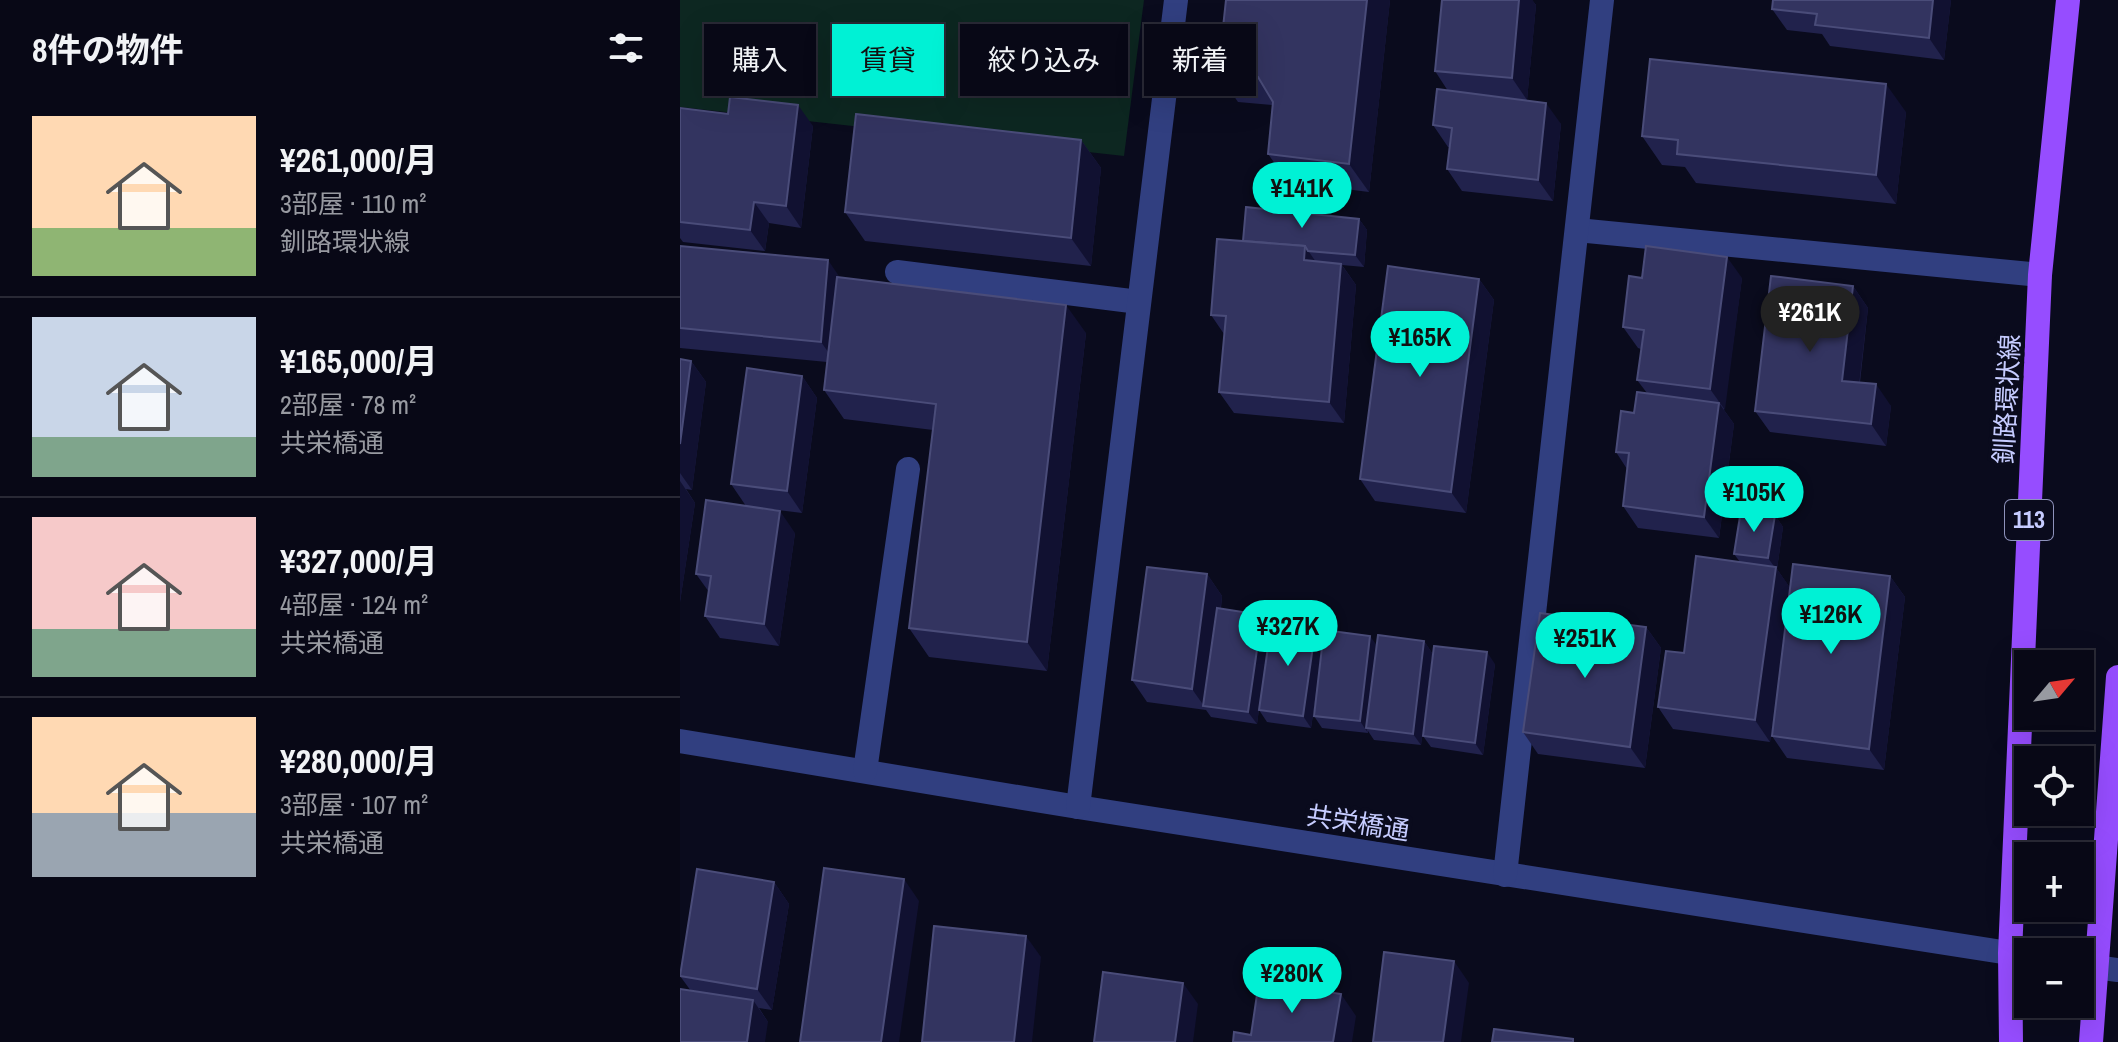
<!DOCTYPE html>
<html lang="ja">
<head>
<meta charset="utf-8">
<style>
	:root { --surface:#080816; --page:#11111f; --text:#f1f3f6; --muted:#989aa1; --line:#292935; --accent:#00f1d5 }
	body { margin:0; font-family:"Archivo Narrow","Noto Sans JP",sans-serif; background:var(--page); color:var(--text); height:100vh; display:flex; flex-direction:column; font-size:30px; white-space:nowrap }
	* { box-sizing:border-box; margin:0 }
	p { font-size:26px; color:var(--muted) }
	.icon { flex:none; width:44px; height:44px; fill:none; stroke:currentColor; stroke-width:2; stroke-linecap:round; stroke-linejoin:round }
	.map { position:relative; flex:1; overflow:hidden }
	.details { display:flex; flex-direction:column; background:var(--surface); width:680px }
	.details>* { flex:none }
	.hud { position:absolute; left:24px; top:24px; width:760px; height:72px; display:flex; gap:16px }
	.needle { width:52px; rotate:61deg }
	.fabs { position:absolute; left:1334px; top:650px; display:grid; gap:16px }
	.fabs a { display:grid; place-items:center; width:80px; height:80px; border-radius:0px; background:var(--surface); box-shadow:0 8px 32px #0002,0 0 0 2px var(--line); font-size:40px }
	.price { position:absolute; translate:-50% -68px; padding:0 18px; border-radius:28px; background:var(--accent); color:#111; font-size:26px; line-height:52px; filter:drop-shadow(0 2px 4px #0008) }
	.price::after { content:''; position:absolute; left:50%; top:48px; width:24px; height:18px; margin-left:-12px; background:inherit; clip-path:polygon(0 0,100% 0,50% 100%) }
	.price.active { background:#222; color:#fff }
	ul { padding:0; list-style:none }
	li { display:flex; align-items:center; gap:24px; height:200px; padding:0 32px }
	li+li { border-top:2px solid var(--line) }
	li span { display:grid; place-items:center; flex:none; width:224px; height:160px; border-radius:0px; color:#555 }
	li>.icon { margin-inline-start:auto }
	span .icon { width:96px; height:96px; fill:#fffc; stroke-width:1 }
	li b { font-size:34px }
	h2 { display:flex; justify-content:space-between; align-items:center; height:96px; padding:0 32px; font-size:34px }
	.pill { padding:0 28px; border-radius:0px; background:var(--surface); box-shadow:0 8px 32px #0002,0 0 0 2px var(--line); font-size:28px; line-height:72px }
	.pill.active { background:var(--accent); color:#111 }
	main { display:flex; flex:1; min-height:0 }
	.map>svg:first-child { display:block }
	.green { fill:#0d2721 }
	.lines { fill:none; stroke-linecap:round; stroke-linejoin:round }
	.minor { stroke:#313f80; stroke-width:24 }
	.major { stroke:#964dff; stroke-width:24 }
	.wall { fill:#21224c }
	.shaded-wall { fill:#111131 }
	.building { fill:#333460; stroke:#4a4c79; stroke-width:2 }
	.labels { text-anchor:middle; stroke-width:8; stroke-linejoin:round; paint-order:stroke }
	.shield { fill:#0a0b1d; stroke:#8e92bb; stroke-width:2 }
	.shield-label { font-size:24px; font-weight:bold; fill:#c6ccff }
	.street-label { font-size:26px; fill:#c6ccff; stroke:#0a0b1d }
</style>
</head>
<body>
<main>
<section class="details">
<h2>8件の物件<svg class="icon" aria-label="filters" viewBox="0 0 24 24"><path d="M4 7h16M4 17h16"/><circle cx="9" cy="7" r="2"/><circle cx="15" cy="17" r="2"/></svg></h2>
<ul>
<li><span style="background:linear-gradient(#ffd9b3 70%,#8fb573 0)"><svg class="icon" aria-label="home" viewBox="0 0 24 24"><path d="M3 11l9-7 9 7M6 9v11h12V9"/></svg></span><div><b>¥261,000/月</b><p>3部屋 · 110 m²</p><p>釧路環状線</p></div></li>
<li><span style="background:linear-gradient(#c9d6e8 75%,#7fa58c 0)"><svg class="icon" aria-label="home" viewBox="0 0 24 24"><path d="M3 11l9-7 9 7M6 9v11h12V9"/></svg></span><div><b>¥165,000/月</b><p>2部屋 · 78 m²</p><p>共栄橋通</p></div></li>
<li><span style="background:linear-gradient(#f6c9c9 70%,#7fa58c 0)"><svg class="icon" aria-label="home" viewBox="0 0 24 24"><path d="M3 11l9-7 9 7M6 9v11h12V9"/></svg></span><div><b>¥327,000/月</b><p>4部屋 · 124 m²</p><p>共栄橋通</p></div></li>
<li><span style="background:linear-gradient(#ffd9b3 60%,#9aa5b1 0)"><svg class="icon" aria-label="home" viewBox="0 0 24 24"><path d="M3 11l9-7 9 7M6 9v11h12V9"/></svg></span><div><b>¥280,000/月</b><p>3部屋 · 107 m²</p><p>共栄橋通</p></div></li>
</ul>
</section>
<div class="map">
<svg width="1438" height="1042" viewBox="0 0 1438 1042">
	<rect width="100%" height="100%" fill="#0a0b1d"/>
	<polygon class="green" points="0,0 464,0 444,156 0,107"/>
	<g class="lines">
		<g class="minor">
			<polyline points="897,230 1360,275"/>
			<polyline points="217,272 459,302"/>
			<polyline points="0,741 398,807 1348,956"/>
			<polyline points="185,771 228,469"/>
			<polyline points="398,807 496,0"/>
			<polyline points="825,875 922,0"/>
			<polyline points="1400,965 1438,970"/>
		</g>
		<g class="major">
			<polyline points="1331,1042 1330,953 1360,275 1388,0"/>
			<polyline points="1411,1042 1438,677"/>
		</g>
	</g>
	<g class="wall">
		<polygon points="710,0 689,192 608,182 588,154 593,105 558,102 538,73"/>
		<polygon points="762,0 852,0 856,5 847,100 881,124 873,201 782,191 767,169 770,147 768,147 753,125 768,91 755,71"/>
		<polygon points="1271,0 1264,60 1150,46 1142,34 1107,30 1092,9"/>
		<polygon points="0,108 133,126 121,228 89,223 85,251 3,242 0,238"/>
		<polygon points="1226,112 1216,204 1016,183 1005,167 982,165 962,136"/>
		<polygon points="401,140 421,168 411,266 185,241 165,212"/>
		<polygon points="679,219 687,230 684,267 662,265 676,285 664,423 554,413 539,392 544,334 531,315 563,241"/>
		<polygon points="0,246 160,277 406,333 367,671 249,657 229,628 253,430 164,419 144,390 147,362 0,348"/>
		<polygon points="962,278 1062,278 1044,410 1054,424 1039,538 958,528 943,506 947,469 936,452 967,393 957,380 961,349 958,348 943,327"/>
		<polygon points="799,279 814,300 786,513 695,501 680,479"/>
		<polygon points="1173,286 1188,308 1180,382 1211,406 1206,446 1090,432 1075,411"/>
		<polygon points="0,359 11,361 26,382 12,490 6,489 15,503 0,602"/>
		<polygon points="122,376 137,398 122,513 66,506 51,484"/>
		<polygon points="1095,515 1103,527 1097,569 1110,588 1210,576 1225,597 1204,770 1107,758 1092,736 1101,663 1090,742 993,729 978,707 1004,653 1060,562 1054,554"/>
		<polygon points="115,533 99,646 40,638 25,616 29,592 16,574"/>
		<polygon points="527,574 542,596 541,608 590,626 577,724 531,717 526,710 467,702 452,680"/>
		<polygon points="966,627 981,648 965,768 858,754 843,732"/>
		<polygon points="643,636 697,646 744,641 752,653 741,745 694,740 688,731 688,733 642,728 634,716 639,675 631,728 587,722 579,710"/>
		<polygon points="815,664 803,755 751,747 743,736"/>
		<polygon points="94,882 109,904 92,1010 79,1008 88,1022 11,991 0,976"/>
	</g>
	<g class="shaded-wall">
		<polygon points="687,0 710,0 689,192 669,164"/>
		<polygon points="839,0 852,0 856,5 847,100 832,78"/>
		<polygon points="1253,0 1271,0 1264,60 1249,38"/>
		<polygon points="1206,84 1226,112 1216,204 1196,175"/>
		<polygon points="866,103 881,124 873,201 858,180"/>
		<polygon points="118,105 133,126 121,228 106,206"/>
		<polygon points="401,140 421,168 411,266 391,238"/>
		<polygon points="74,202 89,223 85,251 70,230"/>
		<polygon points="679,219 687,230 684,267 675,255"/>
		<polygon points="625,246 640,268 624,260"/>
		<polygon points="1047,257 1062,278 1045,410 1030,389"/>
		<polygon points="148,260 163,282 156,363 141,342"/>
		<polygon points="661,264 676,285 664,423 649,402"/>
		<polygon points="799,279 814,300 786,513 771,492"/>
		<polygon points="1173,286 1188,308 1177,402 1162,381"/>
		<polygon points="386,305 406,333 367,671 347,642"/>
		<polygon points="11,361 26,382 12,490 0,473 0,444"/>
		<polygon points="122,376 137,398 122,513 107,491"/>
		<polygon points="1196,384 1211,406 1206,446 1191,424"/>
		<polygon points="1039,403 1054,424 1039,538 1024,517"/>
		<polygon points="0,481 15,503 0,602"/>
		<polygon points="100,511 115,533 99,646 84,624"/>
		<polygon points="1095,515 1103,527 1097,569 1111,589 1090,742 1075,720 1096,569 1088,558"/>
		<polygon points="527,574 542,596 528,706 524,706 512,689"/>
		<polygon points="1210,576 1225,597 1204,770 1189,749"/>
		<polygon points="582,615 590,626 577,724 568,712"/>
		<polygon points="636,625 644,637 631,728 623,716"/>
		<polygon points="966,627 981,648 965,768 950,747"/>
		<polygon points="690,636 698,647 686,728 688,733 680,721"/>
		<polygon points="744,641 752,653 741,745 733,734"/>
		<polygon points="807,652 815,664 803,755 795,743"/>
		<polygon points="224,879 239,901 219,1042 201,1042"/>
		<polygon points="94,882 109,904 92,1010 77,989"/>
		<polygon points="346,936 361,957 352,1042 334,1042"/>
		<polygon points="774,961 789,983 781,1042 763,1042"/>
		<polygon points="503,983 518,1004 513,1042 495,1042"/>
		<polygon points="661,994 676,1016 672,1042 653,1042"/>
		<polygon points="73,1000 88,1022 85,1042 67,1042"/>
	</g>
	<g class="building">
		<polygon points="546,0 687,0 669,164 588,154 593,102 578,77 538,73"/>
		<polygon points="762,0 839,0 832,78 755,71"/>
		<polygon points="1093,0 1253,0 1249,38 1135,25 1137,14 1092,9"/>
		<polygon points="970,59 1206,84 1196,175 997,154 998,140 962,136"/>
		<polygon points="757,89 866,103 858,180 767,169 772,128 753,125"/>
		<polygon points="50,97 118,105 106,206 74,202 70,230 0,222 0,108 48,114"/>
		<polygon points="176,114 401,140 391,238 165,212"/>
		<polygon points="566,207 679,219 675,255 628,251 625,246 563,241"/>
		<polygon points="537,239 625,246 624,260 661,264 649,402 539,392 546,316 531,315"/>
		<polygon points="0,246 148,260 141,342 0,328"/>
		<polygon points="966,246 1047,257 1030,389 957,380 964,330 943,327 949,276 962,278"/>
		<polygon points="708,266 799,279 771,492 680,479"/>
		<polygon points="1091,276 1173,286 1162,381 1196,384 1191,424 1075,411"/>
		<polygon points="157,277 386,305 347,642 229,628 256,404 144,390"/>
		<polygon points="0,359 11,361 0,444"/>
		<polygon points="67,368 122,376 107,491 51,484"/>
		<polygon points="957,392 1039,403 1024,517 943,506 949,453 936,452 941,411 954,413"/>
		<polygon points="26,500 100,511 84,624 25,616 31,576 16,574"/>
		<polygon points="1061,510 1095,515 1088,558 1054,554"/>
		<polygon points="1016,556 1096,567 1075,720 978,707 986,651 1004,653"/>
		<polygon points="1113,564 1210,576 1189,749 1092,736"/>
		<polygon points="467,567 527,574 512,689 452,680"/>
		<polygon points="537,608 582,615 568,712 523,706"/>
		<polygon points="860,613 966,627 950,747 843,732"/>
		<polygon points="592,619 636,625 623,716 579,710"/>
		<polygon points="644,630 690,636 680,721 634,716"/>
		<polygon points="698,635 744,641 733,734 686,728"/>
		<polygon points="754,646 807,652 795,743 743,736"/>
		<polygon points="144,868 224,879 201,1042 120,1042"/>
		<polygon points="17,869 94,882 77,989 0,976"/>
		<polygon points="254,926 346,936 334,1042 242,1042"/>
		<polygon points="704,952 774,961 763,1042 693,1042"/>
		<polygon points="423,972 503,983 495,1042 414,1042"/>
		<polygon points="579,981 661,994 653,1042 553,1042 554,1032 571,1035"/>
		<polygon points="0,989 73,1000 67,1042 0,1042"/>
		<polygon points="814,1029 893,1039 893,1042 812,1042"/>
	</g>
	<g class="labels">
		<rect class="shield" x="1325" y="500" width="48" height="40" rx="6"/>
		<g class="shield-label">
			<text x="1349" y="528">113</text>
		</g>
		<g class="street-label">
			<text transform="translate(1327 399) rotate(-87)" y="9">釧路環状線</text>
			<text transform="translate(678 823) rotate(9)" y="9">共栄橋通</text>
		</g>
	</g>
</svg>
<div class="fabs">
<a><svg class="needle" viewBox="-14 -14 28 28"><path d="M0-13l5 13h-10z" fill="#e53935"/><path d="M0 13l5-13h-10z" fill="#989aa1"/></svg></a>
<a><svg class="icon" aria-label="locate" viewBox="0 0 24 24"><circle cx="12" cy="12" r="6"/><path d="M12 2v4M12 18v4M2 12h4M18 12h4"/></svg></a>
<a>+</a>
<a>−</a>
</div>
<b class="price" style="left:622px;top:230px">¥141K</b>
<b class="price active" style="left:1130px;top:354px">¥261K</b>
<b class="price" style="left:740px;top:379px">¥165K</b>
<b class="price" style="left:1074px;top:534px">¥105K</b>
<b class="price" style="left:1151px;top:656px">¥126K</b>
<b class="price" style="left:608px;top:668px">¥327K</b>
<b class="price" style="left:905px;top:680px">¥251K</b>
<b class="price" style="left:612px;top:1015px">¥280K</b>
<div class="hud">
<a class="pill">購入</a>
<a class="pill active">賃貸</a>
<a class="pill">絞り込み</a>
<a class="pill">新着</a>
</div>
</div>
</main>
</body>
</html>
